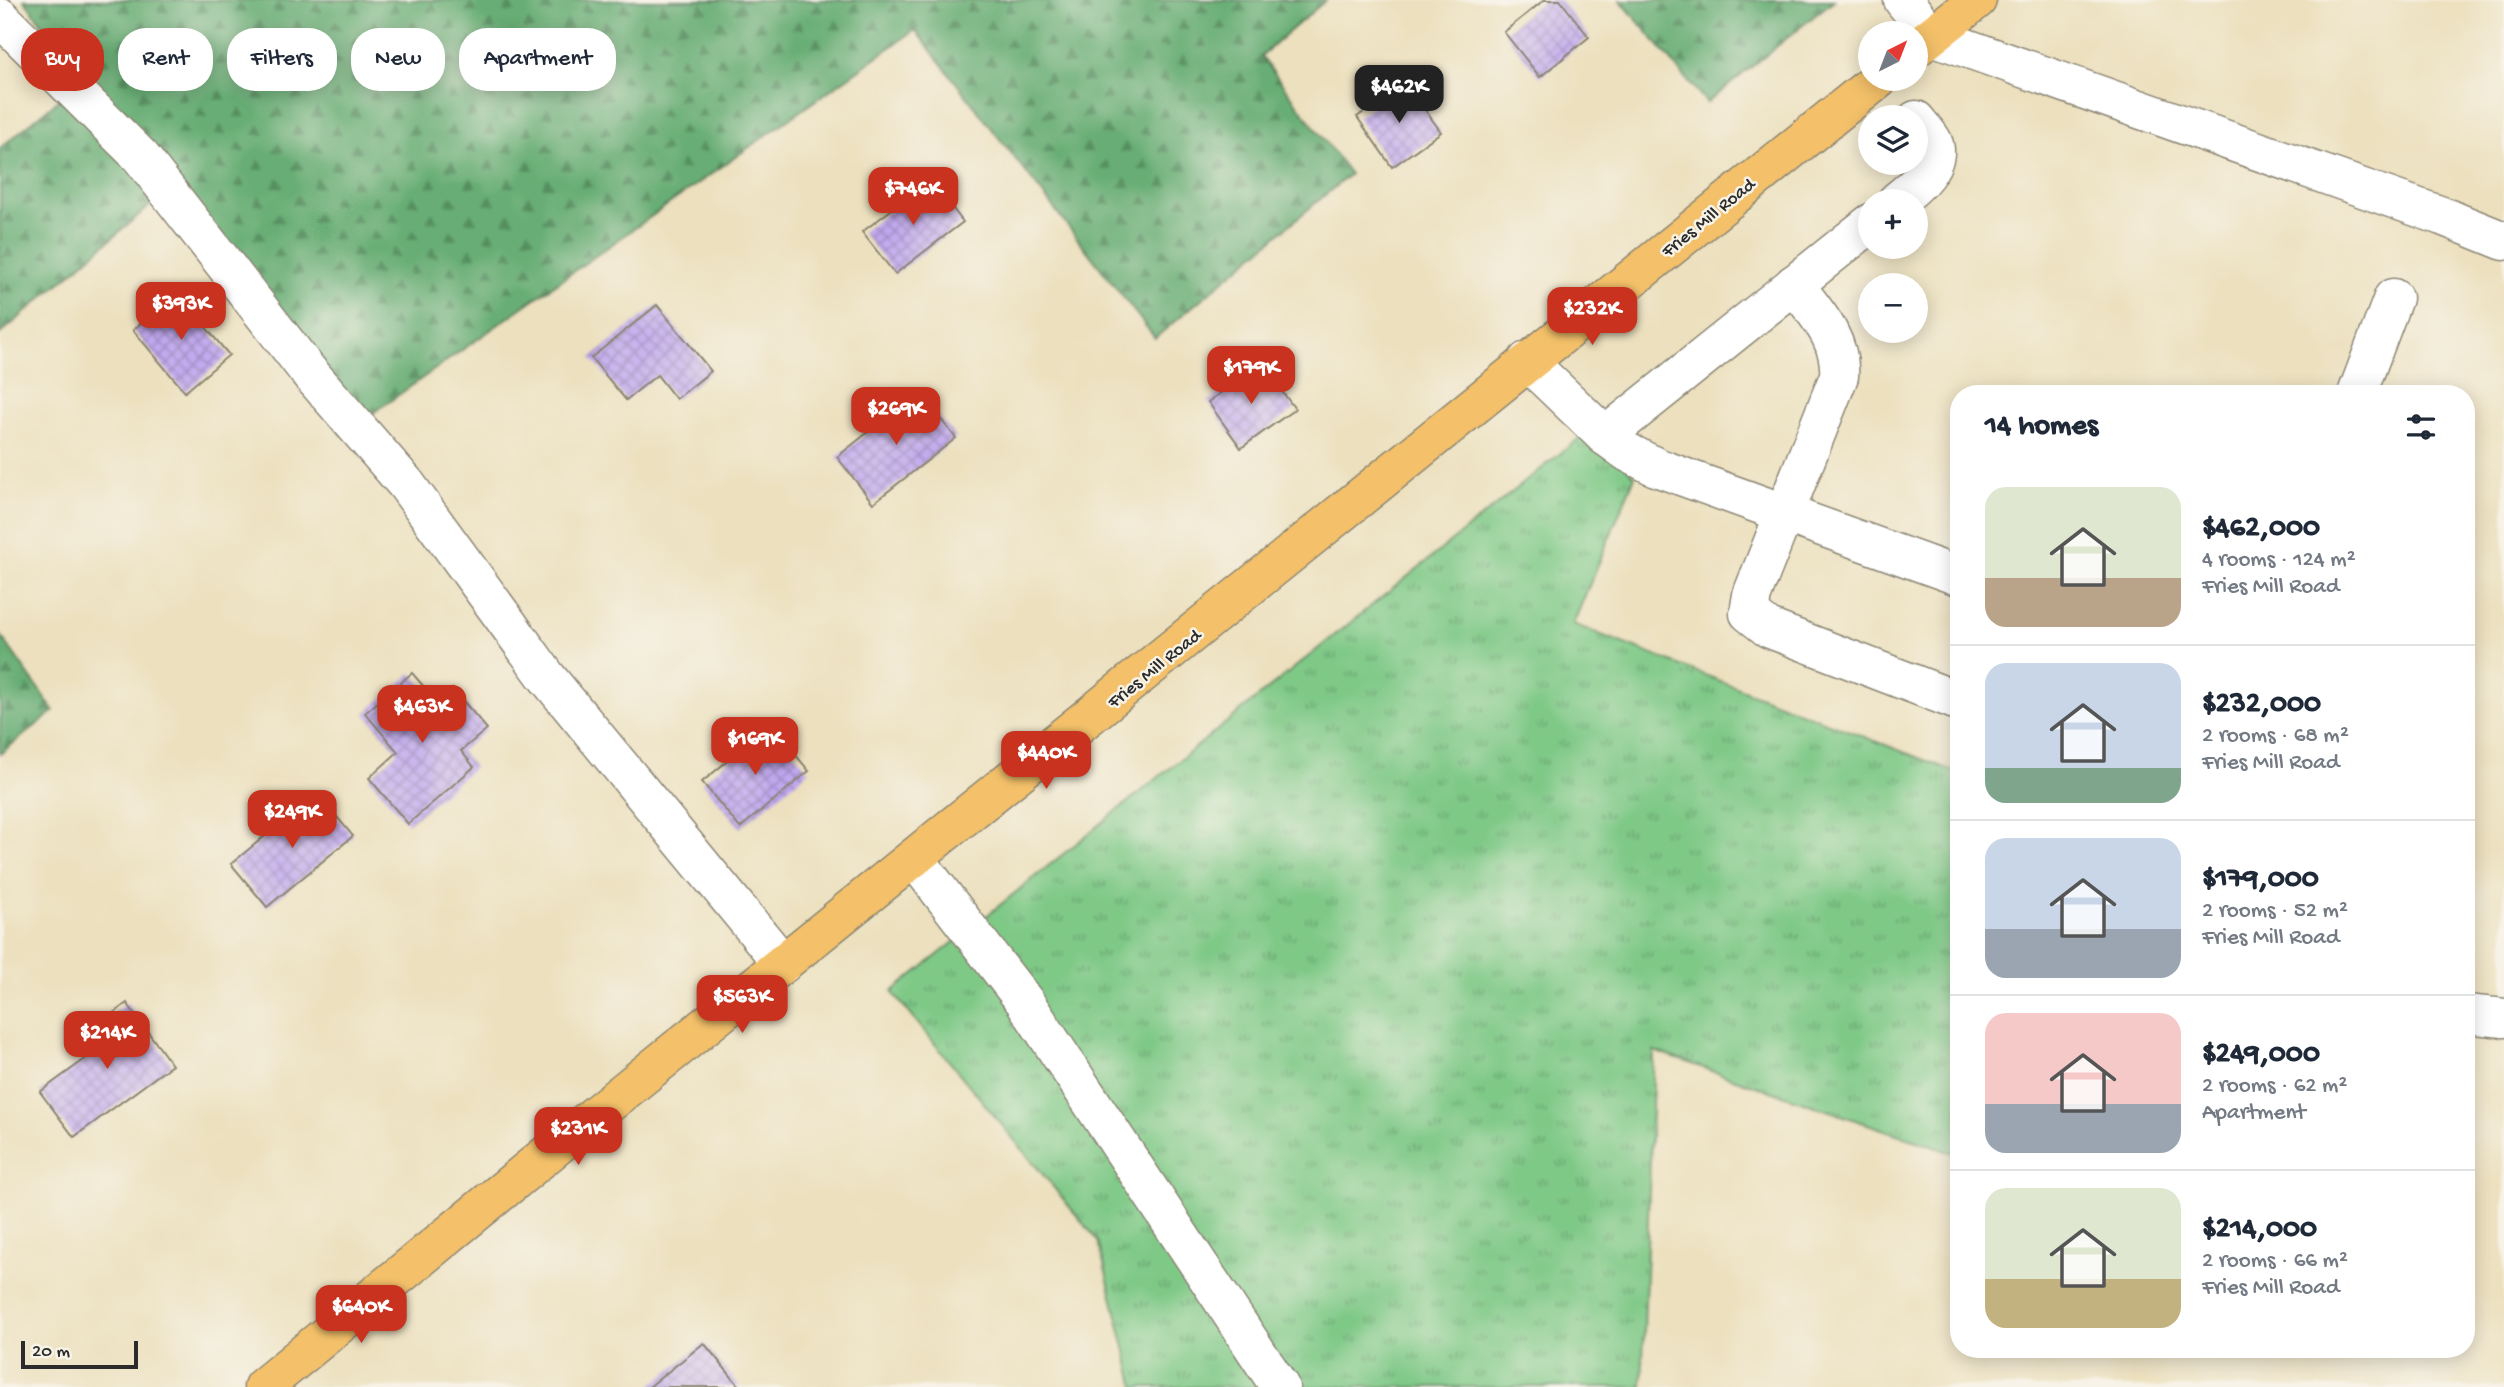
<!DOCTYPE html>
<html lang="en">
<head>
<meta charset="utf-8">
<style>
	:root { --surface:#fff; --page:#f6f6f7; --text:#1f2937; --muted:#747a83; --line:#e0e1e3; --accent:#c8321e }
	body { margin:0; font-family:"Gochi Hand",sans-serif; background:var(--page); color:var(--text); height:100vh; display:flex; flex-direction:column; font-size:26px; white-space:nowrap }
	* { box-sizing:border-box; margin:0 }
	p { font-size:23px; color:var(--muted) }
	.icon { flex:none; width:38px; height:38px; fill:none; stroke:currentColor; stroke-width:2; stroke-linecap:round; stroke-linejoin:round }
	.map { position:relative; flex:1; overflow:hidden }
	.details { position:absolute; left:1950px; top:385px; width:525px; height:973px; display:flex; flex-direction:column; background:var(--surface); border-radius:28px; box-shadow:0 4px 18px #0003 }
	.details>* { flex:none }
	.top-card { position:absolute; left:21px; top:28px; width:665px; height:63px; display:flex; gap:14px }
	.needle { width:46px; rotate:42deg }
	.buttons { position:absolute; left:1858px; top:21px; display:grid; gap:14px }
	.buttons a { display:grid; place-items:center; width:70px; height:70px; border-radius:50%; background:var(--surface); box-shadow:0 4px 18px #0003; font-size:35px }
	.scale { position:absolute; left:21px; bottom:18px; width:117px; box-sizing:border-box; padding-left:7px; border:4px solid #2b2b2b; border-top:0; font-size:19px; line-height:24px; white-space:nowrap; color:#2b2b2b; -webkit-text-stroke:5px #f7f3e8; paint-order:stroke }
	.price { position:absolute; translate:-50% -60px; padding:0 16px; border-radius:14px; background:var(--accent); color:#fff; font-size:23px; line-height:46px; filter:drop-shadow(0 2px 4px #0008) }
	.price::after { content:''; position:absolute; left:50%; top:42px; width:21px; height:16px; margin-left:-10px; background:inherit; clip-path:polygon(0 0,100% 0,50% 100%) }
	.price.active { background:#222; color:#fff }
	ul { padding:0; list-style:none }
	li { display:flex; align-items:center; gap:21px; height:175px; padding:0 35px }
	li+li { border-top:2px solid var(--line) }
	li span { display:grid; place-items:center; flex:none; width:196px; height:140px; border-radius:21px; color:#555 }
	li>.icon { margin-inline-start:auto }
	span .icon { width:84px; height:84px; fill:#fffc; stroke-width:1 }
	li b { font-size:30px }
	h2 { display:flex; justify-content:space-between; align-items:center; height:84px; padding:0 35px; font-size:30px }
	.chip { padding:0 24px; border-radius:28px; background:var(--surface); box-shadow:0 4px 18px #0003; font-size:24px; line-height:63px }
	.chip.active { background:var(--accent); color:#fff }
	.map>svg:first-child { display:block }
	.grass { fill:url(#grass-tufts); stroke:#557a59; stroke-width:2 }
	.forest { fill:url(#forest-firs); stroke:#496c50; stroke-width:2 }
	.building { fill:url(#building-cross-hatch) }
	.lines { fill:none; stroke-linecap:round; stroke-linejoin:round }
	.minor-casing { stroke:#8c8674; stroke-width:41 }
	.major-casing { stroke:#8c8674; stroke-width:41 }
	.minor { stroke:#fff; stroke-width:38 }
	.major { stroke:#f4c16a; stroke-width:38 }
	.labels { text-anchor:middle; stroke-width:5; stroke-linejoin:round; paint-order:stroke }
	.street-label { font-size:19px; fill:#2b2b2b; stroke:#f7f3e8 }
</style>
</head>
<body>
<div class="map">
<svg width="2504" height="1387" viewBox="0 0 2504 1387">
	<defs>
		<pattern id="grass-tufts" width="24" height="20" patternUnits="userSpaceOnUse" patternTransform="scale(1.75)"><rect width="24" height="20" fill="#7fc987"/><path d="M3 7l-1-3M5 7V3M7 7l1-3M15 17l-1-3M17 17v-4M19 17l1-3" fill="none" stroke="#68a36f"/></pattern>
		<pattern id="forest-firs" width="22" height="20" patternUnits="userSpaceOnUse" patternTransform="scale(1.75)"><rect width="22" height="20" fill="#67ad74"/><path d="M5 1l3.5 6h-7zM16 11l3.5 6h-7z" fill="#558d5f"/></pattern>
		<pattern id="building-cross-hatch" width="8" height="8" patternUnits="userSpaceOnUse" patternTransform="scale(1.75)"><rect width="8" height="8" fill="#c1a8ee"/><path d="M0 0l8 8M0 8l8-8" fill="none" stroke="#9d89c1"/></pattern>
	</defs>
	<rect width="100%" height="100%" fill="#f7f3e8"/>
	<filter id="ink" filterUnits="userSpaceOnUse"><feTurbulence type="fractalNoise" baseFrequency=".0143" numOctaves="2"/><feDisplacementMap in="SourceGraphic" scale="14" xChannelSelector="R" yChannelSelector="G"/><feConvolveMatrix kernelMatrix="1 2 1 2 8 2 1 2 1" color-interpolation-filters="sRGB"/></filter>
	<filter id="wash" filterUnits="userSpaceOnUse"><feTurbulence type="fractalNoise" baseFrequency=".00686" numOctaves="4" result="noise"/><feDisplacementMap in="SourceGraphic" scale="28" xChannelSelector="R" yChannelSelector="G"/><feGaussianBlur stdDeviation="1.57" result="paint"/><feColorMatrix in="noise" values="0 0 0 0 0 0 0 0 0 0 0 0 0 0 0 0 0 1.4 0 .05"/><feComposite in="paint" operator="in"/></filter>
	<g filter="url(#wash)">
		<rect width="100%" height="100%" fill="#ece0be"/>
		<polygon class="grass" points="1587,432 1635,476 1573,624 1958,773 1958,1155 1654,1051 1642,1387 1135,1387 1098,1241 892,992"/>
		<g class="forest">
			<polygon points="24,0 1326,0 1261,56 1350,174 1155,338 915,30 342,435 160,197 0,334 0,148 84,79"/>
			<polygon points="1620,0 1834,0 1707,103"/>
			<polygon points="0,634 54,711 0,754"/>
		</g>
		<g id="blocks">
			<g class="building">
				<polygon points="1544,0 1560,0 1589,37 1540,77 1504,32"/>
				<polygon points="1405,82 1441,132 1392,167 1357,117"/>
				<polygon points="931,180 963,222 895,274 862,232"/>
				<polygon points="177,293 229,355 185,392 133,330"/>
				<polygon points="657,305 711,371 676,399 657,375 626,400 591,358"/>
				<polygon points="1261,363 1295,409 1241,448 1208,402"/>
				<polygon points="919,392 956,438 873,503 837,457"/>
				<polygon points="412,673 438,703 453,689 487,729 461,751 474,767 408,824 369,778 398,752 365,713"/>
				<polygon points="771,725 809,771 740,828 702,782"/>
				<polygon points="317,793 353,836 267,907 231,864"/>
				<polygon points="127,1003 172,1065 74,1137 40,1092 92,1054 80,1038"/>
				<polygon points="704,1343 740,1387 649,1387"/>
			</g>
		</g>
	</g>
	<g filter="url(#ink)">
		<use href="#blocks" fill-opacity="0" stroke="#8c8674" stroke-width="2"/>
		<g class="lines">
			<defs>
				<g id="minor">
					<polyline points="1903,0 1932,36 2442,216 2504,241"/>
					<polyline points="0,17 141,157 308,371 406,484 546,676 783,964"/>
					<path d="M1897 201C1912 189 1943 165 1933 142 1930 135 1921 127 1916 120"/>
					<path d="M1794 284C1815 312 1842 339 1839 376L1752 595 1749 613 1768 628 1958 701"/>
					<polyline points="1527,361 1605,436 1871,223"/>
					<polyline points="2357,394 2393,298"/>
					<polyline points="1605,436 1627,452 1656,467 1958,576"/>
					<polyline points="915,859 1025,1002 1280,1387"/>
					<polyline points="2466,1014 2504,1018"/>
				</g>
				<g id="major">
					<polyline points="1916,48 1977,0"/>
					<polyline points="263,1387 601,1110 1879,79"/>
				</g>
			</defs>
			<use href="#minor" class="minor-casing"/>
			<use href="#major" class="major-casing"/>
			<use href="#minor" class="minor"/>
			<use href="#major" class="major"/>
		</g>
	</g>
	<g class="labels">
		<g class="street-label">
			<text transform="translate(1707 216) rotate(-39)" y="7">Fries Mill Road</text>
			<text transform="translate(1153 667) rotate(-39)" y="7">Fries Mill Road</text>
		</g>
	</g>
</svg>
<div class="buttons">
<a><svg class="needle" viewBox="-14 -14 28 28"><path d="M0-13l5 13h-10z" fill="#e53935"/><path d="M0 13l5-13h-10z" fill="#747a83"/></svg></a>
<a><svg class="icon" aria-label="layers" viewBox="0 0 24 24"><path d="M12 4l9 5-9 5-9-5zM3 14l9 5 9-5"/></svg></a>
<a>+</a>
<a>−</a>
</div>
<div class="scale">20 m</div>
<b class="price active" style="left:1399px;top:125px">$462K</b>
<b class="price" style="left:913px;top:227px">$746K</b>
<b class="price" style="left:181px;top:342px">$393K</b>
<b class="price" style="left:1592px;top:347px">$232K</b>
<b class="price" style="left:1251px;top:406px">$179K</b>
<b class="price" style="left:896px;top:447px">$269K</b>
<b class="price" style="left:422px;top:745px">$463K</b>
<b class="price" style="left:755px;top:777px">$169K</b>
<b class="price" style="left:1046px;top:791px">$440K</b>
<b class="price" style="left:292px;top:850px">$249K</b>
<b class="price" style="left:742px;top:1035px">$563K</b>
<b class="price" style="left:107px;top:1071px">$214K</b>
<b class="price" style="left:578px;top:1167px">$231K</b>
<b class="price" style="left:361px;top:1345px">$640K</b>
<div class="top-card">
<a class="chip active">Buy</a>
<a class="chip">Rent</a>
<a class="chip">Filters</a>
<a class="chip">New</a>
<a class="chip">Apartment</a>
</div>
<section class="details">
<h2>14 homes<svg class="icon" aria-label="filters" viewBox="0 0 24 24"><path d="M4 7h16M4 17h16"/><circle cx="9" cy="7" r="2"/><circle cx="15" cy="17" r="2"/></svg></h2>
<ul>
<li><span style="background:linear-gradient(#dfe7d0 65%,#b9a48a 0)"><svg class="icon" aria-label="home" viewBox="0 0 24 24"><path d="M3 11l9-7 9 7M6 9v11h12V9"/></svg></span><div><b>$462,000</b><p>4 rooms · 124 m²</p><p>Fries Mill Road</p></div></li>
<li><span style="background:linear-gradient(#c9d6e8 75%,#7fa58c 0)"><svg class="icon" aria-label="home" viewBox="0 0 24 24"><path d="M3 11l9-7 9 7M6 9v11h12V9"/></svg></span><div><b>$232,000</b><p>2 rooms · 68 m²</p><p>Fries Mill Road</p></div></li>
<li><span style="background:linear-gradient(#c9d6e8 65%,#9aa5b1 0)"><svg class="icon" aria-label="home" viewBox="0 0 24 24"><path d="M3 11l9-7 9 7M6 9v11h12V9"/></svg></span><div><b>$179,000</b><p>2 rooms · 52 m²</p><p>Fries Mill Road</p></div></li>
<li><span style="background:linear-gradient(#f6c9c9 65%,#9aa5b1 0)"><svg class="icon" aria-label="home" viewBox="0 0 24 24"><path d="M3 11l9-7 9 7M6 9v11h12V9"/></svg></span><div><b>$249,000</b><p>2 rooms · 62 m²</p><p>Apartment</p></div></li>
<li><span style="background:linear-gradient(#dfe7d0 65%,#c2b280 0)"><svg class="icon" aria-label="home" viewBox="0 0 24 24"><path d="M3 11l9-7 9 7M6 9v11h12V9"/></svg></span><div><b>$214,000</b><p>2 rooms · 66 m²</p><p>Fries Mill Road</p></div></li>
</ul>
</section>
</div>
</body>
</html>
